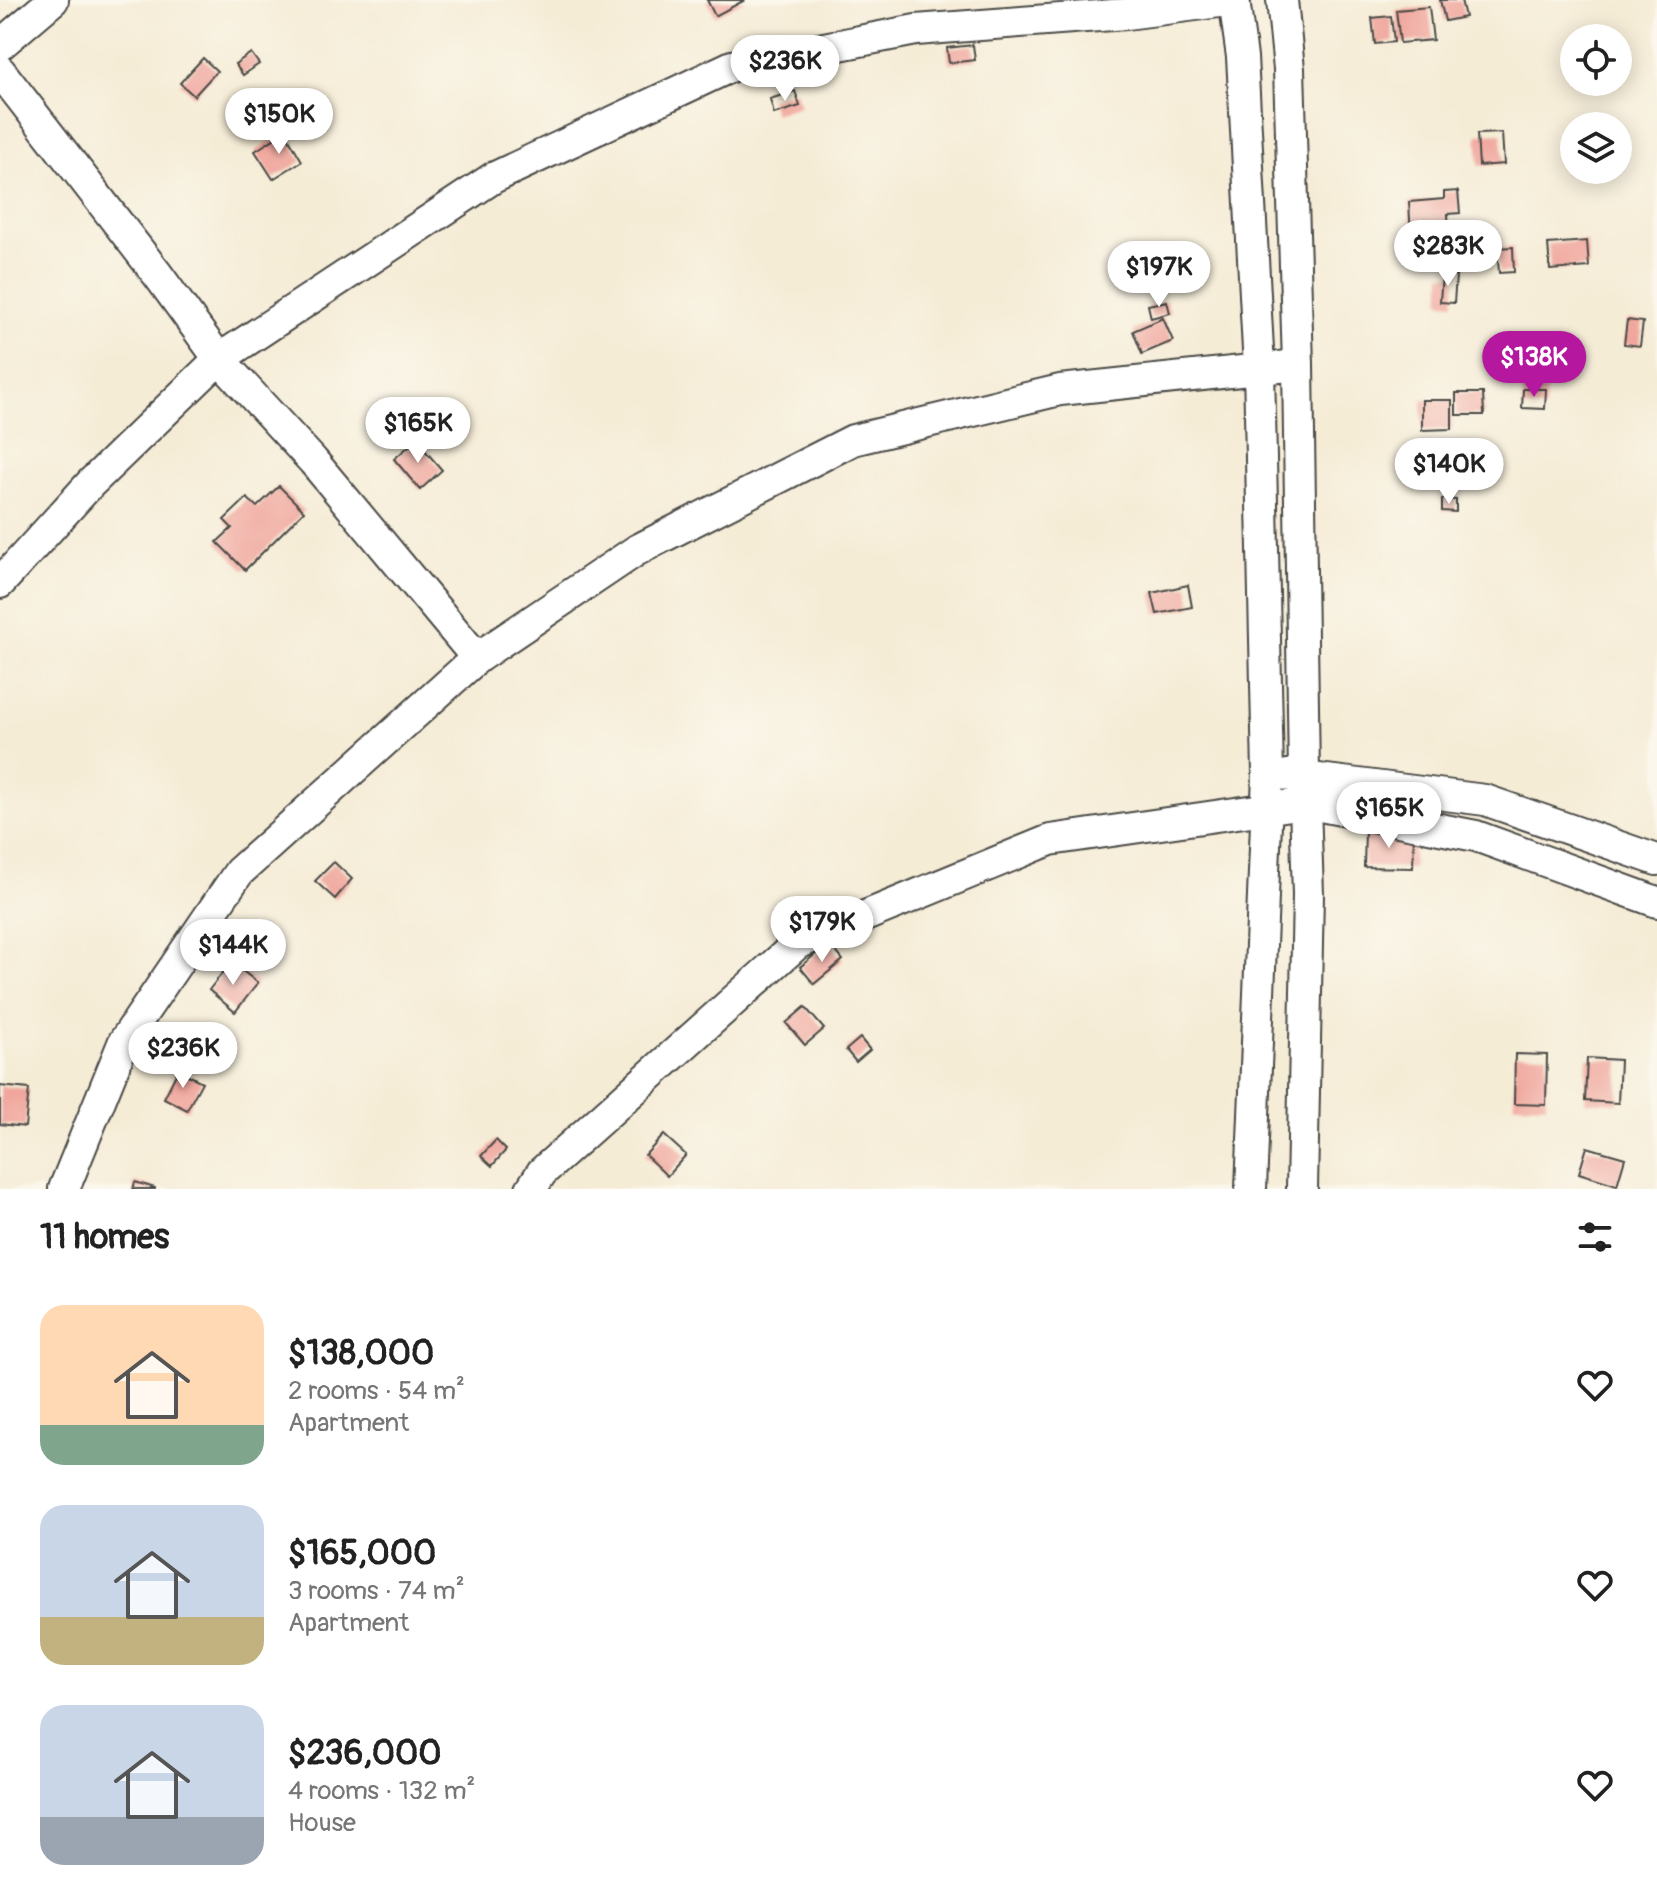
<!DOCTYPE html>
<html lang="en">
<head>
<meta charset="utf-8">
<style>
	:root { --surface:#fff; --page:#f2f2f2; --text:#222; --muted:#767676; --accent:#b5179e }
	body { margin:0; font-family:Pangolin,sans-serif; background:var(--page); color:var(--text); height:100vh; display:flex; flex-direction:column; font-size:30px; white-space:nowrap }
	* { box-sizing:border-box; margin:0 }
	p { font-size:26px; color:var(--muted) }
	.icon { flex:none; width:44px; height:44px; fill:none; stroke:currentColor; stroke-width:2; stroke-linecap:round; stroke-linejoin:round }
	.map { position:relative; height:1189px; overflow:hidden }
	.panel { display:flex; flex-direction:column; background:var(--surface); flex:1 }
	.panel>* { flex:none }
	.buttons { position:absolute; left:1560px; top:24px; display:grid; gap:16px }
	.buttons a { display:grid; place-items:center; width:72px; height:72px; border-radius:50%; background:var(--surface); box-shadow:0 4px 20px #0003; font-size:40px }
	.price { position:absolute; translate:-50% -68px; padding:0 18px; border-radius:28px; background:#fff; color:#222; font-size:26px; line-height:52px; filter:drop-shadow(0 2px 4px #0008) }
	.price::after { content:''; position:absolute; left:50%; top:48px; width:24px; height:18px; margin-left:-12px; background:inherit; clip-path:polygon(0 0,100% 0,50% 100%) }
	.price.selected { background:var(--accent); color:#fff }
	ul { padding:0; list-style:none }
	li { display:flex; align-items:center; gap:24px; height:200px; padding:0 40px }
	li span { display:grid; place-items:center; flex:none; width:224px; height:160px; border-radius:24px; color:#555 }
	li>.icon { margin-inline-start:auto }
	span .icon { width:96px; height:96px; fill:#fffc; stroke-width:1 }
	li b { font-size:34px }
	h2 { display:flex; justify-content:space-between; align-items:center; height:96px; padding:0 40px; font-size:34px }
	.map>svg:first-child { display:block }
	.building { fill:#f0a69c }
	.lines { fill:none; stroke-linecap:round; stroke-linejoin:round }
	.minor-casing { stroke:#494845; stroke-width:34 }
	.minor { stroke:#fff; stroke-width:30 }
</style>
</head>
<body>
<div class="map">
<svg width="1657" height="1189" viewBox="0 0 1657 1189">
	<rect width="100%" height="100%" fill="#fbf7ec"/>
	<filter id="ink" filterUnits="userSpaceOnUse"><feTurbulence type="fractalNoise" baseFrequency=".0125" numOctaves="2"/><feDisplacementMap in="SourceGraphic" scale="16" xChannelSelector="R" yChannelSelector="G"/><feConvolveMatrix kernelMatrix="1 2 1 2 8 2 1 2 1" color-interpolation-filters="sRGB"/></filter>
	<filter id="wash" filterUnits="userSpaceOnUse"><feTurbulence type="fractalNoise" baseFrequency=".006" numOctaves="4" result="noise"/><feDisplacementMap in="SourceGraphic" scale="32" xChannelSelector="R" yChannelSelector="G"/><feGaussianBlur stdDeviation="1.8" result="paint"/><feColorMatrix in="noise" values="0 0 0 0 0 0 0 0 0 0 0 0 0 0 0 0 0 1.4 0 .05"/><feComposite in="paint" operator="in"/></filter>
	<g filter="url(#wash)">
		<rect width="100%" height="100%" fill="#f5ecd6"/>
		<g id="blocks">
			<g class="building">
				<polygon points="707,0 745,0 715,16"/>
				<polygon points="1440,0 1461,0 1465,17 1445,21"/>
				<polygon points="1429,7 1433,40 1400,43 1396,10"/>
				<polygon points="1391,16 1394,42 1375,44 1372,18"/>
				<polygon points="973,45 975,60 949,63 947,48"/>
				<polygon points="251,53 259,64 243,75 235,64"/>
				<polygon points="203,58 217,71 194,96 180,83"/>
				<polygon points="795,91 800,106 774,114 770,99"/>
				<polygon points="285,132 302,161 273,179 255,151"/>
				<polygon points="1502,133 1504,164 1479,166 1477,134"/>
				<polygon points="1458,191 1460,213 1448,214 1449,235 1411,238 1409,202 1444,199 1444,192"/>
				<polygon points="1587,241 1589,267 1550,270 1548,244"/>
				<polygon points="1513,247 1514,272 1499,273 1497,248"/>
				<polygon points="1442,274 1456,275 1454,303 1440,302"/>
				<polygon points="1167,301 1170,313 1151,318 1148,305"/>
				<polygon points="1163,318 1173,341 1142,354 1133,331"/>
				<polygon points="1627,320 1643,322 1640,346 1624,344"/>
				<polygon points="1523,389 1546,389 1545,409 1522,408"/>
				<polygon points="1456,393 1483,393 1484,415 1456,415"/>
				<polygon points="1422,400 1452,400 1452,429 1422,430"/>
				<polygon points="416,440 442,470 420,490 394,459"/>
				<polygon points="279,486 304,511 245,570 217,542 232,528 224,520 247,498 257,507"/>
				<polygon points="1442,499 1456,500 1456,512 1442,511"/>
				<polygon points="1188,585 1192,607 1157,614 1152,593"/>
				<polygon points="1365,831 1414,833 1413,868 1364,867"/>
				<polygon points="334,862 352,879 335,899 315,881"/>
				<polygon points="829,943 843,960 814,984 800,967"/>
				<polygon points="231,962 258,983 235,1012 209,990"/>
				<polygon points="805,1007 824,1029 805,1045 786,1023"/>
				<polygon points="860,1038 870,1050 856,1062 846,1050"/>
				<polygon points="1515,1054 1547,1055 1546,1105 1514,1104"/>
				<polygon points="1587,1058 1620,1060 1618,1103 1585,1101"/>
				<polygon points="178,1070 202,1082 187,1110 164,1098"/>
				<polygon points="0,1086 29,1089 25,1127 0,1124"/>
				<polygon points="664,1135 686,1155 667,1176 645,1155"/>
				<polygon points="496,1140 506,1150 492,1166 481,1156"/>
				<polygon points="1587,1147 1625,1158 1617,1185 1579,1173"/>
				<polygon points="135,1182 155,1188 155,1189 133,1189"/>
			</g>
		</g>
	</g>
	<g filter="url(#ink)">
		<use href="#blocks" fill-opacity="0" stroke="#494845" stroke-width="2"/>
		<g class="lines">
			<defs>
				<g id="minor">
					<polyline points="1234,0 1242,57 1259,368 1268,774 1251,1189"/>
					<polyline points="1282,0 1289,69 1298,365 1304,775 1308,894 1302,1189"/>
					<polyline points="0,45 53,0"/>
					<polyline points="0,71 158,275 219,359 313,461 477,658"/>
					<polyline points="0,583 91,483 219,359 493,178 732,66 916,30 1126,14 1235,0"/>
					<polyline points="1287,775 1485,800 1657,860"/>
					<polyline points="64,1189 124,1041 239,872 477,658 637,550 853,440 1060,390 1298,365"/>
					<polyline points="531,1189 542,1172 797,944 1050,840 1305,803 1476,836 1657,902"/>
				</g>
			</defs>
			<use href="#minor" class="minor-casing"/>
			<use href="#minor" class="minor"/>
		</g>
	</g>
</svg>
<div class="buttons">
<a><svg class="icon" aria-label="locate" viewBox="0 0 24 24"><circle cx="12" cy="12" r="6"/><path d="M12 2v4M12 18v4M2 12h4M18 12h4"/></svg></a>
<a><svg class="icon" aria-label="layers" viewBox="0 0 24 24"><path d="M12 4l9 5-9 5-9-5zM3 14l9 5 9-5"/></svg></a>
</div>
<b class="price" style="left:785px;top:103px">$236K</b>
<b class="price" style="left:279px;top:156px">$150K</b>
<b class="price" style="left:1448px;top:288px">$283K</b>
<b class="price" style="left:1159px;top:309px">$197K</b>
<b class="price selected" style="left:1534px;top:399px">$138K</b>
<b class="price" style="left:418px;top:465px">$165K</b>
<b class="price" style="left:1449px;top:506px">$140K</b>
<b class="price" style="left:1389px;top:850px">$165K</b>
<b class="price" style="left:822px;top:964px">$179K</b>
<b class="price" style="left:233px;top:987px">$144K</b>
<b class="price" style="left:183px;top:1090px">$236K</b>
</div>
<section class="panel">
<h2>11 homes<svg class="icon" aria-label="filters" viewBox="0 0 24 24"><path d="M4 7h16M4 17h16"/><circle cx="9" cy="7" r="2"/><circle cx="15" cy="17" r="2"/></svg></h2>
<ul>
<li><span style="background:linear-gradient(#ffd9b3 75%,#7fa58c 0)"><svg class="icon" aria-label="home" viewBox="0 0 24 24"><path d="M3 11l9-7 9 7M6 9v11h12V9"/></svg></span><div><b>$138,000</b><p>2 rooms · 54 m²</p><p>Apartment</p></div><svg class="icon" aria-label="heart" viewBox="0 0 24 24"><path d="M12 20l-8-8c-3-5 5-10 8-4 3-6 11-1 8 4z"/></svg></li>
<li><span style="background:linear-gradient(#c9d6e8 70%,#c2b280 0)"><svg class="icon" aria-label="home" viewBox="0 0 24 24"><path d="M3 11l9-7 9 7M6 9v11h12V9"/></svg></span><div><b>$165,000</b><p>3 rooms · 74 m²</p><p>Apartment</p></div><svg class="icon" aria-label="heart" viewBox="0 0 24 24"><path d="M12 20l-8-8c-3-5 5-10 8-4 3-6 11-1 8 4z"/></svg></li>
<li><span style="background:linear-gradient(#c9d6e8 70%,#9aa5b1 0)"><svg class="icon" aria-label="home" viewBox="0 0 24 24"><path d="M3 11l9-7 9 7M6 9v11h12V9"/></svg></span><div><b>$236,000</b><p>4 rooms · 132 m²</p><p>House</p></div><svg class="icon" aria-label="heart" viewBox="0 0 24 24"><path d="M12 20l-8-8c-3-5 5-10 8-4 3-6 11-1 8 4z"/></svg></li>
</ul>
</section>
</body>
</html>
